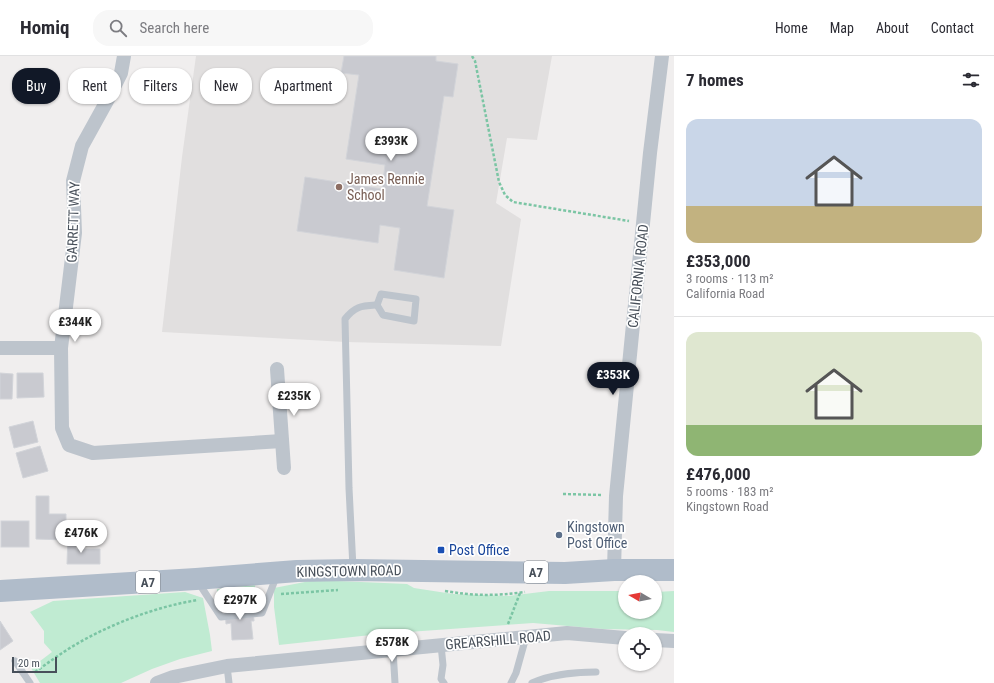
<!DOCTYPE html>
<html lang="en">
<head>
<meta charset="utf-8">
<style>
	:root { --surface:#fff; --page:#f7f7f7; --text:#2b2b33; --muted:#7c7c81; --line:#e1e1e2; --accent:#111827 }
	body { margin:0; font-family:"Roboto Condensed",sans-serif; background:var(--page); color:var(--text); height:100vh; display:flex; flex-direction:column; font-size:15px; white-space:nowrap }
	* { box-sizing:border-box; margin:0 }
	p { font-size:13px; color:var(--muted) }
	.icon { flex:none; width:22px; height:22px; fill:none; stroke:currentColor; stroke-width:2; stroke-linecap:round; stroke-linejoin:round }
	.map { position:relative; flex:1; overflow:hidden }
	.drawer { display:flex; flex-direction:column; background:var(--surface); width:320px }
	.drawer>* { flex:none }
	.hud { position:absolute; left:12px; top:12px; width:380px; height:36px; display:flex; gap:8px }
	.needle { width:26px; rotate:280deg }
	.buttons { position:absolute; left:618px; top:519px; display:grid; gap:8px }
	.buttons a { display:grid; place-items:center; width:44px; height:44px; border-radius:50%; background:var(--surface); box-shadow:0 1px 3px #0004; font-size:20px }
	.scale { position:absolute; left:12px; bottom:10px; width:45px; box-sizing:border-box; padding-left:4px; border:2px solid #48505a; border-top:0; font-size:11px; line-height:14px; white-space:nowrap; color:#48505a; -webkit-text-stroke:3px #fff; paint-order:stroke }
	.price { position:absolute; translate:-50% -34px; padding:0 9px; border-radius:14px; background:#fff; color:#222; font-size:13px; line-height:26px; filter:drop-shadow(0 1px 2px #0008) }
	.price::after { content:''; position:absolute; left:50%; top:24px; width:12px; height:9px; margin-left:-6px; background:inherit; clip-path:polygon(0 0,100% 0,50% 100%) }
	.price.on { background:var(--accent); color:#fff }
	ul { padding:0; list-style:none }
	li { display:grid; align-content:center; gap:8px; height:212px; padding:0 12px }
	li+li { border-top:1px solid var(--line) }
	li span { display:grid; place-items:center; height:124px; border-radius:12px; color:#555 }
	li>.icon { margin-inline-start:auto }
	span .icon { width:72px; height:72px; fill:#fffc; stroke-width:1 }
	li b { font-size:17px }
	h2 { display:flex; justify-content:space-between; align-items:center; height:48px; padding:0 12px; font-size:17px }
	.chip { padding:0 14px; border-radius:16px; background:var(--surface); box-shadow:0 1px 3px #0004; font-size:14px; line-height:36px }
	.chip.on { background:var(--accent); color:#fff }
	header { display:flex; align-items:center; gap:24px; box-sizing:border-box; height:56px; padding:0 20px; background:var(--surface); border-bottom:1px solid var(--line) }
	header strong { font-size:19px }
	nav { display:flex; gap:22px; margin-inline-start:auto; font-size:14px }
	.search { width:280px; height:36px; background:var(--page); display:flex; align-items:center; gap:10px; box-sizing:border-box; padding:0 14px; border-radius:16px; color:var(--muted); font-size:15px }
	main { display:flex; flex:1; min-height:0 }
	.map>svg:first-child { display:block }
	.education { fill:#e1dfdf }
	.green { fill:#c0ebd2 }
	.building { fill:#c9cad0; stroke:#d2d4d9 }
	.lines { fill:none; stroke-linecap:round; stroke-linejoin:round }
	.path { stroke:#7bc5a4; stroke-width:2.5; stroke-dasharray:3 2; stroke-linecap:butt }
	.service { stroke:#bdc4cc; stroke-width:7 }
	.minor { stroke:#bdc4cc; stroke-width:14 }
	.primary { stroke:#b0bcca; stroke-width:22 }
	.education-dot { fill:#8d6e63; stroke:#fff; stroke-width:1.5 }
	.service-dot { fill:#5c6f8a; stroke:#fff; stroke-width:1.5 }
	.transit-dot { fill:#1a4fb4; stroke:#fff; stroke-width:1.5 }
	.labels { text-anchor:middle; stroke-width:3.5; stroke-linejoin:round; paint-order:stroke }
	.shield { fill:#fff; stroke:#7f848c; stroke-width:1 }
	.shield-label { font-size:13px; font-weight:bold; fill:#48505a }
	.education-label { font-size:14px; fill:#785e54; stroke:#fff; text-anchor:start }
	.street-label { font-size:14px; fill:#48505a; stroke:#fff }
	.service-label { font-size:14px; fill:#4e5e75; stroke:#fff; text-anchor:start }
	.transit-label { font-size:14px; fill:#164399; stroke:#fff; text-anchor:start }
</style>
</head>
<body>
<header>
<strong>Homiq</strong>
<div class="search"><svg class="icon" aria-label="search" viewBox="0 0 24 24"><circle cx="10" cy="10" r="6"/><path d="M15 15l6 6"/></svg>Search here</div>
<nav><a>Home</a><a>Map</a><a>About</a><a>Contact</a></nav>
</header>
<main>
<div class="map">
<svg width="674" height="627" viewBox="0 0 674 627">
	<rect width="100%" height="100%" fill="#f0eeee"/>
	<polygon class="education" points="196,0 552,0 537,84 507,82 496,147 521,163 501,290 346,286 162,276 182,101"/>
	<g class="green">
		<polygon points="315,524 407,528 414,532 453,538 507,540 549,535 625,535 625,556 655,556 655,536 674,535 674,576 657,574 603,573 533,567 380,578 279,589 274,551 274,532"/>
		<polygon points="255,529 255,538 217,541 217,533"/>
		<polygon points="185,536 203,542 210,579 212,595 180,603 152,613 121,627 40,627 31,612 52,596 44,587 44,575 30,556 53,545"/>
	</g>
	<g class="building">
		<polygon points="344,0 436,0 436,5 458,8 453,41 444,40 427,150 454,154 444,222 394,214 400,172 380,169 378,187 297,175 305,121 382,133 385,109 346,103 359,19 341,17"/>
		<polygon points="0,317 13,318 12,343 0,343"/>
		<polygon points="17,317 43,317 44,341 17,342"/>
		<polygon points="33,365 38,386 14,392 9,371"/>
		<polygon points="40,390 48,415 23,422 16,397"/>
		<polygon points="36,440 49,440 49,458 66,458 66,484 36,483"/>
		<rect x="1" y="465" width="28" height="26"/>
		<polygon points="68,478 76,478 76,493 100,493 100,508 67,508"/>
		<polygon points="253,549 254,565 251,565 253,583 232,584 231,567 226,568 225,551"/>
		<polygon points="0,565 13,585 0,594"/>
	</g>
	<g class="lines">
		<g class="path">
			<polyline points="472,0 475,5 499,126 505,139 513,146 629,165"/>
			<polyline points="563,438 603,439"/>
			<path d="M445 535C474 540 496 540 525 536"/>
			<polyline points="281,538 338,534"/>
			<polyline points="221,542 258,539"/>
			<polyline points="508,568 520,537"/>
			<path d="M35 616C48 607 61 597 75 589 110 568 158 550 198 544"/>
		</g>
		<g class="service">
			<polygon points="381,238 416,243 414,265 383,259 377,249"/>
			<path d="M353 512 349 432 345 263C355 250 361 250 377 249"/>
			<polyline points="198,526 221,561 262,557 277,519"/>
			<polyline points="441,589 443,609 441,623 444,627"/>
			<polyline points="393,594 395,627"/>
			<polyline points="15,605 30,627"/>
			<polyline points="227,610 229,627"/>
			<polyline points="511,627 516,617 526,581"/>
			<path d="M532 627C552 618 574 616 596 616"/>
		</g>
		<g class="minor">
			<polyline points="124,0 121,17 108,43 82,90 73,125 75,177 61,292 62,372 69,389 93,397 282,385"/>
			<polyline points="0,292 61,292"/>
			<polyline points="277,313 284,412"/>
			<polyline points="614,514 616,440 650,97 662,0"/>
			<polyline points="655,584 674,585"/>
			<polyline points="157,627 173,621 227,610 567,577 625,582"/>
		</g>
		<polyline class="primary" points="0,535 196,523 297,515 353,514 565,517 614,514 674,514"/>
	</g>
	<circle class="education-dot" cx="339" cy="131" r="4"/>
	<circle class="service-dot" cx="559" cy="479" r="4"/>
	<rect class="transit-dot" x="437" y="490" width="8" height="8" rx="2"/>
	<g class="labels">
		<g class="shield">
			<rect x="524" y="505" width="24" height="22" rx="3"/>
			<rect x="136" y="515" width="24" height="22" rx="3"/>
		</g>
		<g class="shield-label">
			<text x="536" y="521">A7</text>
			<text x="148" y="531">A7</text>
		</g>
		<g class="education-label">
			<text x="347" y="128">James Rennie<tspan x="347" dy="16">School</tspan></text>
		</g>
		<g class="street-label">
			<text transform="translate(73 166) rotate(-88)" y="5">GARRETT WAY</text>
			<text transform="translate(638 220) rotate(-84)" y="5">CALIFORNIA ROAD</text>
			<text transform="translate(349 515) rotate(-1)" y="5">KINGSTOWN ROAD</text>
			<text transform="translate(498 584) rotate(-5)" y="5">GREARSHILL ROAD</text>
		</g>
		<g class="service-label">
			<text x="567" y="476">Kingstown<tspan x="567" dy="16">Post Office</tspan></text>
		</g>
		<g class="transit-label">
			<text x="449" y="499">Post Office</text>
		</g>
	</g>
</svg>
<div class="buttons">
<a><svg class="needle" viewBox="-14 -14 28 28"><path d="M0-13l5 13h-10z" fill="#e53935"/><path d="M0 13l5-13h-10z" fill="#7c7c81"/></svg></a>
<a><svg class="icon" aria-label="locate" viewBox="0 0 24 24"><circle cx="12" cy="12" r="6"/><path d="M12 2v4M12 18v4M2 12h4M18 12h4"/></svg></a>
</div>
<div class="scale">20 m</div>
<b class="price" style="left:391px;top:106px">£393K</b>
<b class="price" style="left:75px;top:287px">£344K</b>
<b class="price on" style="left:613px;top:340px">£353K</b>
<b class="price" style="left:294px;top:361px">£235K</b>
<b class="price" style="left:81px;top:498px">£476K</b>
<b class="price" style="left:240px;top:565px">£297K</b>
<b class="price" style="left:392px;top:607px">£578K</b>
<div class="hud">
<a class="chip on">Buy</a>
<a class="chip">Rent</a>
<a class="chip">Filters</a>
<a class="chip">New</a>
<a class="chip">Apartment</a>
</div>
</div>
<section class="drawer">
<h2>7 homes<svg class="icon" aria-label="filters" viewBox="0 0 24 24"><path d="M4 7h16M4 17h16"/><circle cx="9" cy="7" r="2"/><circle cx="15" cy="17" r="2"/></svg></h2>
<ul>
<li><span style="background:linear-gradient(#c9d6e8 70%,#c2b280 0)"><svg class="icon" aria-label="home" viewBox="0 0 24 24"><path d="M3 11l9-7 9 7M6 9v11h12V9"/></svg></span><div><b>£353,000</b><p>3 rooms · 113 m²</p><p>California Road</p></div></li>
<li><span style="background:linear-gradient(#dfe7d0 75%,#8fb573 0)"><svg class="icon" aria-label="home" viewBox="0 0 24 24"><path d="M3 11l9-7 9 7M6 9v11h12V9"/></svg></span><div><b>£476,000</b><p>5 rooms · 183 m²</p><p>Kingstown Road</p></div></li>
</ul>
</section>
</main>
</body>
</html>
